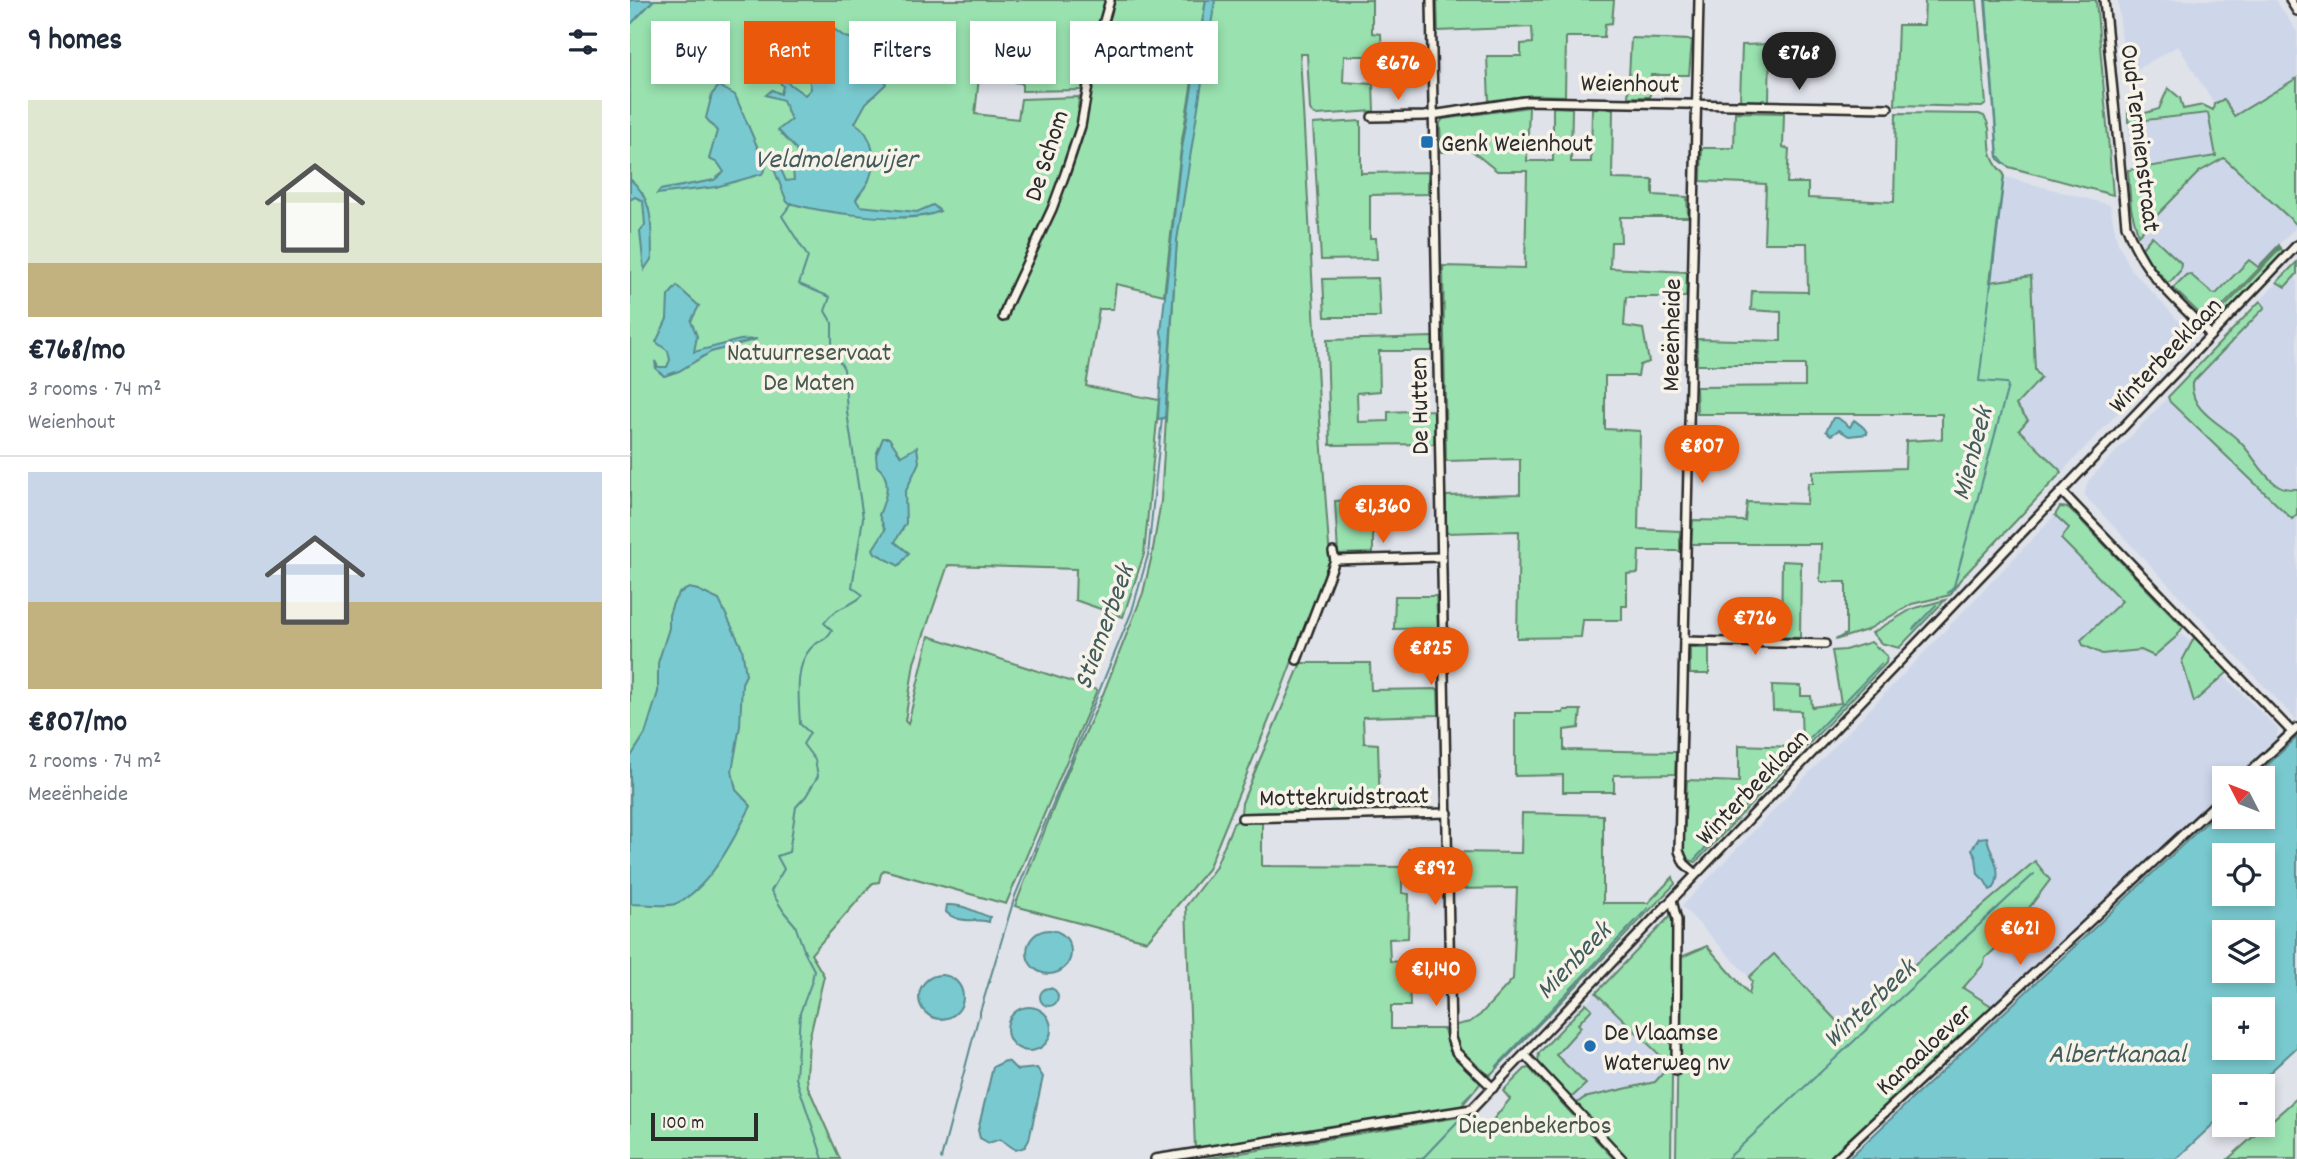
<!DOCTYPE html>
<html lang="en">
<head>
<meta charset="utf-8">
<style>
	:root { --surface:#fff; --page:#f2f2f3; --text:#1f2937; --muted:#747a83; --line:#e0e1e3; --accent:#ea580c }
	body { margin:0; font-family:Dekko,sans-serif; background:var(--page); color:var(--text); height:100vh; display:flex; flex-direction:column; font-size:26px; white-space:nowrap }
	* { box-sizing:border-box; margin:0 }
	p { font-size:23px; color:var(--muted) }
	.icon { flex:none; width:38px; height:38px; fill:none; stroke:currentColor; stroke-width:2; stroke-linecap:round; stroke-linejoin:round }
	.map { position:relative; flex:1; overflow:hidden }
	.details { display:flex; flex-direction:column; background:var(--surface); width:630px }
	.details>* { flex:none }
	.banner { position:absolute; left:21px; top:21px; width:665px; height:63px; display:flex; gap:14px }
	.needle { width:46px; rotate:312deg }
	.tools { position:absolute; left:1582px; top:766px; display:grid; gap:14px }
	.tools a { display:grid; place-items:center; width:63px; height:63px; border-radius:0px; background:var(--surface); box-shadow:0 4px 10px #0003; font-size:35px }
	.scale { position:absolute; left:21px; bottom:18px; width:107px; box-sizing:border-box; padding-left:7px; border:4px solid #2b2b2b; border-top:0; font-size:19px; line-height:24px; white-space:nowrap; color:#2b2b2b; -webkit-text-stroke:5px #f7f3e8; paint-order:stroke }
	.price { position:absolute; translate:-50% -60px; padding:0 16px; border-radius:24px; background:var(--accent); color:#fff; font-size:23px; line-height:46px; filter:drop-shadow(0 2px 4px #0008) }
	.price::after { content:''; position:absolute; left:50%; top:42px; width:21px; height:16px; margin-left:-10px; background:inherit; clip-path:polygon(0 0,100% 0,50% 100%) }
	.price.current { background:#222; color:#fff }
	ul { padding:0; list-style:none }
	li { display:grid; align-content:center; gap:14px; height:371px; padding:0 28px }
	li+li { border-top:2px solid var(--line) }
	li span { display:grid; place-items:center; height:217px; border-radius:0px; color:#555 }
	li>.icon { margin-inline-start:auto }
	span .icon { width:126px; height:126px; fill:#fffc; stroke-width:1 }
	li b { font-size:30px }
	h2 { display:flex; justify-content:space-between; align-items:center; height:84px; padding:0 28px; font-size:30px }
	.chip { padding:0 24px; border-radius:0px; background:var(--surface); box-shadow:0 4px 10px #0003; font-size:24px; line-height:63px }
	.chip.current { background:var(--accent); color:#fff }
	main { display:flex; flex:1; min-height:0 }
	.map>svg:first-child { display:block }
	.built { fill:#ced7ea }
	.green { fill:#99e1af; stroke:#62866d; stroke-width:2 }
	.water { fill:#79cad0; stroke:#5a8a8e; stroke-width:2; fill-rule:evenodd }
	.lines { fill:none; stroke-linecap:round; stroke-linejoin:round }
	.stream { stroke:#5a8a8e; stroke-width:2 }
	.minor-casing { stroke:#2b2b2b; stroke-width:12 }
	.minor { stroke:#f7f3e8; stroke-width:7 }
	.poi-dot { fill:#1f6fb2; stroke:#f7f3e8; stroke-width:2.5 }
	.labels { text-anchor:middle; stroke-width:7; stroke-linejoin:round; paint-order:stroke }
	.street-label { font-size:26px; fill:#2b2b2b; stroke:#f7f3e8 }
	.poi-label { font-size:26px; fill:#2b2b2b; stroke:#f7f3e8; text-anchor:start }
	.park-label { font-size:26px; fill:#46584c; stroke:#f7f3e8 }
	.water-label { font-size:28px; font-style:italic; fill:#425b5d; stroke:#f7f3e8 }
</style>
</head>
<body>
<main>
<section class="details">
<h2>9 homes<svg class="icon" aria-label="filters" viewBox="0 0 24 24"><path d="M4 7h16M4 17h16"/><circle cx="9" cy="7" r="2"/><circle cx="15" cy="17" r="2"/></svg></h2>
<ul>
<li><span style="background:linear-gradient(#dfe7d0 75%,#c2b280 0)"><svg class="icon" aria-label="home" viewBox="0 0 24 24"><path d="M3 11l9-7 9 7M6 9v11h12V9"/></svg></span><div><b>€768/mo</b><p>3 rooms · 74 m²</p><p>Weienhout</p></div></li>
<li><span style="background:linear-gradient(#c9d6e8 60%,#c2b280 0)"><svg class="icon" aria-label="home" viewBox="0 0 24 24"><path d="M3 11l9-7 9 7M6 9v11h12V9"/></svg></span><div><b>€807/mo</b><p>2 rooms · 74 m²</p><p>Meeënheide</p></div></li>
</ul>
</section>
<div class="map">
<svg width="1667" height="1159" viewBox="0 0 1667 1159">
	<rect width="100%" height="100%" fill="#dfe2e9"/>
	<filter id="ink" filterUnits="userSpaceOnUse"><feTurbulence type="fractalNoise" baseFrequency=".0143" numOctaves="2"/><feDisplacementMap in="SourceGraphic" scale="14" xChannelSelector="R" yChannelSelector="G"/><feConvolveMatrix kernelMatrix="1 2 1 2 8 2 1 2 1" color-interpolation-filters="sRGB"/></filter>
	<g filter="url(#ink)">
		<g class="built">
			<polygon points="1488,0 1646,0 1667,32 1667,78 1604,116 1595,99 1584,104 1548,46 1495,76"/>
			<polygon points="1579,113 1586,157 1503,169 1498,122"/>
			<polygon points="1595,158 1667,226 1580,316 1560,300 1514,248 1508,235 1569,172"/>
			<polygon points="1376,177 1480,205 1487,241 1501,269 1558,331 1559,338 1432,472 1389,430 1386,405 1405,371 1401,276 1362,283"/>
			<polygon points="1667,262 1667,721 1454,495 1458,481"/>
			<polygon points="1425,515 1435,518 1648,729 1647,741 1606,779 1594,779 1594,790 1363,1007 1333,988 1354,964 1355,958 1374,941 1405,861 1278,970 1214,1029 1144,954 1119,977 1052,906"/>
			<polygon points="966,993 1040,1065 1025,1082 954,1098 946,1104 908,1062 909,1053"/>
		</g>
		<g class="green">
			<polygon points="0,0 476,0 451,90 392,91 392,83 349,78 345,114 388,119 391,99 449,97 448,108 457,108 466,62 483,0 576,0 552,140 534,295 486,284 483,309 469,309 456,386 529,400 514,554 493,617 445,600 446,569 318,565 284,663 275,721 278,724 299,636 467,690 376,904 254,870 251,874 249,882 243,883 181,954 194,976 179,1040 177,1077 178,1087 210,1159 0,1159"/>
			<polygon points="584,0 742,0 742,33 751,34 752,56 714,56 713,82 743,84 744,111 687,115 682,113 680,109 677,54 670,54 690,422 700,560 652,688 578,869 517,941 385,906 438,771 473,694 513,593 522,555 531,501 547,238"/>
			<polygon points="807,0 984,0 982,23 975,24 974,37 936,37 935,96 901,95 859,101 857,56 891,56 891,44 903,43 902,27 808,31"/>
			<polygon points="1295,0 1347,0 1356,104 1352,107 1265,105 1268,25 1294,25"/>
			<polygon points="1355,0 1466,0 1483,195 1379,167 1368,159"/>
			<polygon points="1001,38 1062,40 1059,75 1021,75 1020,97 998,97"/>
			<polygon points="1140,44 1139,101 1110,100 1112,45"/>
			<polygon points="1667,78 1667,225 1594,158 1569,172 1508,235 1501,208 1498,170 1586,156 1578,113 1498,122 1498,104 1512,114 1529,109 1538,88 1550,98 1553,109 1573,105 1583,110 1584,104 1594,99 1604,116"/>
			<polygon points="899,107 897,161 923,161 923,107 942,108 941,162 961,162 962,108 983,109 982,179 1023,180 1023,195 1057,197 1058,217 990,217 991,242 981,242 980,268 1057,272 1056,297 996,297 994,326 1013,329 1019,362 1010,365 1008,376 975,376 975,429 1010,431 1008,529 1050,531 1050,551 1009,551 1008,573 997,574 997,606 992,606 992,620 953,620 951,637 887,638 889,531 816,533 816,496 890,494 890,459 816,461 813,266 895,268 897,171 867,171 841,150 811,152 810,123 813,119"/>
			<path d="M1105 112 1154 113 1153 147 1159 149 1157 183H1178V198L1264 202 1266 113 1349 114 1354 116C1367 135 1350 151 1374 174L1360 282 1401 276 1405 370 1411 378 1386 405 1398 420 1389 430 1432 472 1330 580 1320 595 1282 604 1237 630 1205 640 1216 634V582H1190L1191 544H1061L1063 520 1115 521 1117 502 1177 504 1178 483H1183V471L1275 468 1276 441 1312 439V414H1067L1066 387 1175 386V365H1067V339L1151 341V312L1121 310 1122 291 1178 292 1177 243H1134L1136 184 1071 181 1072 148H1104Z"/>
			<polygon points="731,121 731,173 798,172 798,194 740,195 740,238 746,238 747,259 691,260 683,124"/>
			<polygon points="1522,236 1551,263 1550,271 1540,282 1537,282 1518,260 1512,248"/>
			<polygon points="1649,245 1650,247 1581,318 1572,316 1543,288 1556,275 1560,274 1582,293 1586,294 1619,260 1628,267"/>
			<polygon points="1651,248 1653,253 1589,320 1583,319"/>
			<polygon points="1667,262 1667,274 1655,287 1647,282"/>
			<polygon points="748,278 750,317 695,317 693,279"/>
			<path d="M1630 301 1635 307 1562 383C1560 413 1594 424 1611 443 1623 455 1632 475 1646 484 1653 489 1659 489 1667 489V514L1662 519 1540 402 1538 397Z"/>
			<polygon points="803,337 802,351 749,351 750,391 727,393 728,422 758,421 758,412 805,410 804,444 700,445 697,340"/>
			<polygon points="750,498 751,506 743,507 743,553 708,554 705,501"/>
			<polygon points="1430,507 1439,508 1442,511 1553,627 1546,637 1524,656 1511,650 1472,654 1453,645 1451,640 1492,601 1431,539 1439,528 1425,515"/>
			<polygon points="1152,561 1171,562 1170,638 1151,637"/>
			<polygon points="765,596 806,596 808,628 764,629"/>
			<polygon points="1315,600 1269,648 1251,643 1242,633 1282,609"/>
			<polygon points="1565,636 1598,672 1564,702 1552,661"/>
			<polygon points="1241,642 1257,656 1256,663 1066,862 1056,859 1053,854 1057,780 1109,782 1109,745 1169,747 1172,744 1171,711 1143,710 1142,685 1171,686 1171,696 1181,696 1182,707 1211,703 1202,651 1215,650"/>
			<rect x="1060" y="648" width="19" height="26"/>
			<polygon points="671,663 740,663 741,690 808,689 809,715 733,717 734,743 748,744 750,811 611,813 612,803 628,764"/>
			<polygon points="934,710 951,710 949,728 934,730 934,750 1046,752 1045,774 984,775 984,792 933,792 933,775 885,776 885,713 933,713"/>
			<path d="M892 813 973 815V903H1018L1043 877 1045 884 860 1075C849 1071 830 1055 826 1043 824 1037 825 1031 826 1025L840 1022 850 1015 883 979 887 888 824 889 823 852 891 853Z"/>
			<polygon points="607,821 632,823 632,866 777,867 778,849 811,849 811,871 772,874 772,893 779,894 778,938 759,939 760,961 769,962 769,966 779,966 780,1006 761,1006 761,1029 814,1029 820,1052 847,1077 850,1084 829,1109 565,1149 556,906 585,868 603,824"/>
			<polygon points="1405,861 1420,880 1374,941 1355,958 1354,964 1333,988 1363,1007 1198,1159 1046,1159 1049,958 1077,946 1119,994 1122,981 1119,977 1144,954 1214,1029 1278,970"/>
			<polygon points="1044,912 1041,1159 998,1159 946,1104 954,1098 1025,1082 1040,1065 966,993"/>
			<polygon points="956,1003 962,1009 948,1024 951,1027 926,1055 956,1084 941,1098 908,1062 909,1053"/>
			<polygon points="899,1068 984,1159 574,1159 842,1115 847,1122 858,1126 880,1099 873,1091 895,1069"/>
			<polygon points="1667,1098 1667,1159 1598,1159"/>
		</g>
		<g class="water">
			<polygon points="0,0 24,0 0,25"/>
			<polygon points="576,0 585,0 547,240 535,418 528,419 533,342 531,332 551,155"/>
			<path d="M191 27H201L215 37 230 40 245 51 256 84 236 103 225 123C244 135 247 160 239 180 236 187 229 194 226 200L230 206 287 212 303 205 310 211C282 225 187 213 157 202L144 169 150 167 156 181 164 180 163 170 171 161 165 148 148 130 161 120 153 100 136 95 142 90 151 94 153 86 146 78 147 75 175 95 181 89 179 78Z"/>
			<polygon points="89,86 105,95 136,167 132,174 86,187 27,194 30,190 84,180 94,172 88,163 79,159 87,131 76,118 82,94"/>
			<path d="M0 179C25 200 21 228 22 258L14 270 10 231 15 225 13 201 5 197 0 200Z"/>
			<polygon points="47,286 69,306 61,321 67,336 64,352 110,340 127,339 81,352 49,371 34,376 26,369 25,361 28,367 37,367 40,360 38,351 26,342 37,319 38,296"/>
			<path d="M1203 418H1208L1220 427 1224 420C1228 423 1238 429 1237 434L1219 436 1209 430 1201 435 1196 431Z"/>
			<path d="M253 438H259L271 456 287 447 289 462 275 493 276 523 265 542 279 553 269 566 245 553 243 549 255 530 249 515C256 498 263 479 247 466L246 455Z"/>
			<path d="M59 588 68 590 89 600 112 648 116 675 112 683 110 726 102 771 106 790 121 806C104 838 80 889 45 904 37 907 12 904 1 904L0 758 15 734 28 692V663L39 628V615L43 603 49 593Z"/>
			<path d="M1667 737V1047L1624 1087H1594V1114L1546 1159H1218L1594 806V817H1633V779H1623ZM1594 856H1633V894H1594ZM1594 933H1633V971H1594ZM1594 1010H1633V1048H1594Z"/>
			<path d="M1357 837C1360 856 1374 868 1364 888L1360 890 1355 881 1348 874 1346 858 1342 849 1349 838Z"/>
			<path d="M317 905C335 904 345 913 360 917L359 922C345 918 328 924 316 912Z"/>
			<circle cx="419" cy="952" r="22"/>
			<circle cx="311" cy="997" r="22"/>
			<circle cx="419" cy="997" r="9"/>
			<circle cx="399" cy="1029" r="22"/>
			<polygon points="375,1061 379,1062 387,1070 407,1068 413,1077 399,1140 395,1147 386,1150 370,1139 359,1143 350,1138 348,1130 363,1067"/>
		</g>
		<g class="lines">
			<g class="stream">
				<polyline points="1356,0 1368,155 1376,165"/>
				<path d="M162 203 152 216 178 257 169 284 200 297 195 311 202 323V348L214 369 217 412 233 518 222 587 233 595C222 607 207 605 194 623L202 630C194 644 188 639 181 648 164 665 169 702 170 724L180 733 173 744 185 760 188 776 176 796 166 807 159 852 147 856 154 869 141 891 154 912 165 925 175 953 184 970 182 981 170 1013 166 1078 193 1159"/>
				<polyline points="1318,593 1324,586 1378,386 1376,383 1349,381 1374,177"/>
				<polyline points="1283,629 1306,605"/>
				<polyline points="1173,745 1251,664"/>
				<polyline points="1065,859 1169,749"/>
				<polyline points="866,1067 1018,908"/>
				<polyline points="833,1101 842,1092"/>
				<polyline points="311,1159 349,1015 385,896 502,611 518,555 532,418"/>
				<polyline points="792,1159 829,1120 829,1117"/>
				<polyline points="1097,1159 1404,874"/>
			</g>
			<defs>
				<g id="minor">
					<polyline points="801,0 821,1038 826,1052 863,1088"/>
					<path d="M1474 0 1496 225C1514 275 1544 298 1581 335"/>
					<polyline points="1660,0 1667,11"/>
					<polyline points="742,117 795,116 895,101 1258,108"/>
					<polyline points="373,317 377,305 422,209 435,174 451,126 462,63 480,0"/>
					<polyline points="1432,492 1662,732"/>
					<polyline points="705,560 811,557"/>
					<polyline points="1054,641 1195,644"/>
					<polyline points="667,660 705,560 703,552"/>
					<polyline points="1612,779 1667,728"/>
					<polyline points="612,818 818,813"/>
					<polyline points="1066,874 1054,863 1049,851 1069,0"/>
					<polyline points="1042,900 1047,920 1046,1071"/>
					<polyline points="895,1055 992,1159"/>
					<polyline points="525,1159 842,1109 1667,245"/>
					<polyline points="1205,1159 1594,796"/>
				</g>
			</defs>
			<use href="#minor" class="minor-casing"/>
			<use href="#minor" class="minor"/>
		</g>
	</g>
	<g class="poi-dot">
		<rect x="790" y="135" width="14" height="14" rx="3.5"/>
		<circle cx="960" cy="1046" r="7"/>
	</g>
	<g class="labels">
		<g class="street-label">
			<text transform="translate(1000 82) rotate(1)" y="9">Weienhout</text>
			<text transform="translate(1512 138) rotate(83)" y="9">Oud-Termienstraat</text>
			<text transform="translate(415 155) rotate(-72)" y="9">De Schom</text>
			<text transform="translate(1040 335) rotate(-89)" y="9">Meeënheide</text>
			<text transform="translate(1534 354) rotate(-46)" y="9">Winterbeeklaan</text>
			<text transform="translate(788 406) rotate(-91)" y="9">De Hutten</text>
			<text transform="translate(1121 786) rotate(-46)" y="9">Winterbeeklaan</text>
			<text transform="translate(714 795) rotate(-1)" y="9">Mottekruidstraat</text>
			<text transform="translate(1293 1048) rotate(-43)" y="9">Kanaaloever</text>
		</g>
		<g class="poi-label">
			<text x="811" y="151">Genk Weienhout</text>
			<text x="974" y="1040">De Vlaamse<tspan x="974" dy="30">Waterweg nv</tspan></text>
		</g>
		<g class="park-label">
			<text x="179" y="360">Natuurreservaat<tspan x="179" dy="30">De Maten</tspan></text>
			<text x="905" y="1133">Diepenbekerbos</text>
		</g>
		<g class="water-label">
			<text x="206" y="167">Veldmolenwijer</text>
			<text transform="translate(1340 453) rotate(-75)" y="10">Mienbeek</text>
			<text transform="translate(472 626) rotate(-70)" y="10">Stiemerbeek</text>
			<text transform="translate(942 959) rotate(-46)" y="10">Mienbeek</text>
			<text transform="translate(1238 1002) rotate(-43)" y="10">Winterbeek</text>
			<text x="1487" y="1062">Albertkanaal</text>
		</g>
	</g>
</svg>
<div class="tools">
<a><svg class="needle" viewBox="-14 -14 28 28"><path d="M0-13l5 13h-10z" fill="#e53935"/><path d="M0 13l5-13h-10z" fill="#747a83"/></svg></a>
<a><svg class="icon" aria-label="locate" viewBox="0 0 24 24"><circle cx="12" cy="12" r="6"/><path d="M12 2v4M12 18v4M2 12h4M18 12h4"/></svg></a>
<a><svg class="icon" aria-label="layers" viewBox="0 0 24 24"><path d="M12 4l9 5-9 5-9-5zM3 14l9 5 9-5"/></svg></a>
<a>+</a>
<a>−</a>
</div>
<div class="scale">100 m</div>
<b class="price current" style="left:1169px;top:92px">€768</b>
<b class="price" style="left:768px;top:102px">€676</b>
<b class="price" style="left:1072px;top:485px">€807</b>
<b class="price" style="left:753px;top:545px">€1,360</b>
<b class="price" style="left:1125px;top:657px">€726</b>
<b class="price" style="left:801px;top:687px">€825</b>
<b class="price" style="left:805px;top:907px">€892</b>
<b class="price" style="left:1390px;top:967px">€621</b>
<b class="price" style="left:806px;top:1008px">€1,140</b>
<div class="banner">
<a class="chip">Buy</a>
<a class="chip current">Rent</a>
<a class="chip">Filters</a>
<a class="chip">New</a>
<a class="chip">Apartment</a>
</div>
</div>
</main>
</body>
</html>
